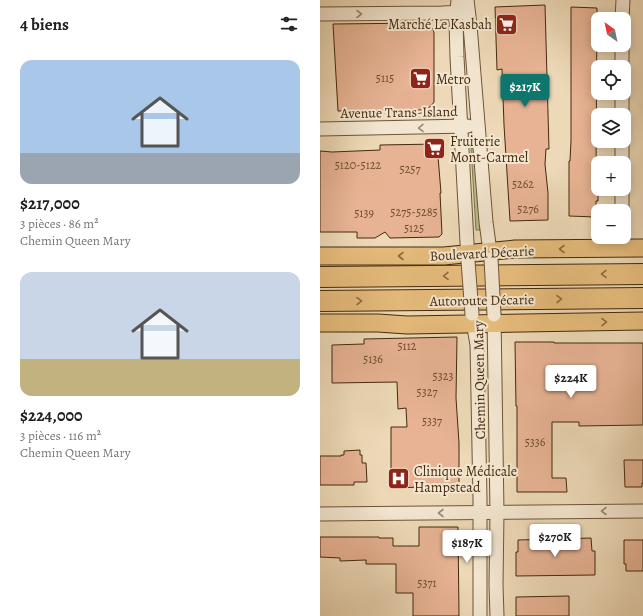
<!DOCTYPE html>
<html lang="fr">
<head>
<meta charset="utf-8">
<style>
	:root { --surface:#fff; --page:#f6f6f6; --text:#202124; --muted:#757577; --accent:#0f766e }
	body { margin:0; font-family:Alegreya,serif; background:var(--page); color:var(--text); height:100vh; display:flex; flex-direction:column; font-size:15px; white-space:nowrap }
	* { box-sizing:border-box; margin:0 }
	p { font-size:13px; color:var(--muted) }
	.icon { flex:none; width:22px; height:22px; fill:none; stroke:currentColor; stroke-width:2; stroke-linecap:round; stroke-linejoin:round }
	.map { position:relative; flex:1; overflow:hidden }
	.side { display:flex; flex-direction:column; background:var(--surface); width:320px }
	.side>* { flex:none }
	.needle { width:26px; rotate:327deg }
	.tools { position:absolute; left:271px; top:12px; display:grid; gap:8px }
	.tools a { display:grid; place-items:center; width:40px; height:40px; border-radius:8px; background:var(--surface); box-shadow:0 2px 10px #0003; font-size:20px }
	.price { position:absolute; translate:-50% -34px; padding:0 9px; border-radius:4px; background:#fff; color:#222; font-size:13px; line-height:26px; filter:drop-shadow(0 1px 2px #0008) }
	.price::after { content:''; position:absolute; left:50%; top:24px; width:12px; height:9px; margin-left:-6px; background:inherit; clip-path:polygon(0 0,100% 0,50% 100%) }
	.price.active { background:var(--accent); color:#fff }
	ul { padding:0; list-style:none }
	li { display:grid; align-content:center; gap:8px; height:212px; padding:0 20px }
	li span { display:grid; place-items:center; height:124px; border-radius:12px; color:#555 }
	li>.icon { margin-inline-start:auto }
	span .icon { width:72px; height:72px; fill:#fffc; stroke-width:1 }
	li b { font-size:17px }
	h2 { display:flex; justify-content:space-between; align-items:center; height:48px; padding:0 20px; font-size:17px }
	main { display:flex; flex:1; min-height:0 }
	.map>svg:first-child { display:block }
	.green { fill:#b7bf8f; stroke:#7e744e }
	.building { fill:#e7b394; stroke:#44290d }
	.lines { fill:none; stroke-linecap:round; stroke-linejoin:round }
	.minor-casing { stroke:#6e5538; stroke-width:15 }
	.major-casing { stroke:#44290d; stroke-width:19 }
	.highway-casing { stroke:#44290d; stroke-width:22 }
	.minor { stroke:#f3e6d0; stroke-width:13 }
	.major { stroke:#e6bc7c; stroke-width:17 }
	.highway { stroke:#e6bc7c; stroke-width:20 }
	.minor-bridge-casing { stroke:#6e5538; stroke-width:15; stroke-linecap:butt }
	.minor-bridge { stroke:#f3e6d0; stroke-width:13 }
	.oneway { stroke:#9c886e }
	.oneway2 { stroke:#8d6b3f }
	.labels { text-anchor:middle; stroke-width:4; stroke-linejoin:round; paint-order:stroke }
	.number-label { font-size:12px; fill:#6d4c2f }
	.poi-label { font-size:14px; fill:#44290d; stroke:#f3e6d0; text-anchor:start }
	.street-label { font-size:14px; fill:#44290d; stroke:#f3e6d0 }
</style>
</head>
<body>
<main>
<section class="side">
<h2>4 biens<svg class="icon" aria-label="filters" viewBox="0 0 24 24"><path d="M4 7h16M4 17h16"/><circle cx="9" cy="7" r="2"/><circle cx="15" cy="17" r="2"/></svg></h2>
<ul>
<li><span style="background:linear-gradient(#a9c7e8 75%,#9aa5b1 0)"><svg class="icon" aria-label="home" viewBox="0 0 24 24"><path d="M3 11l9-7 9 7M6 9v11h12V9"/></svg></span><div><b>$217,000</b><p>3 pièces · 86 m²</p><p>Chemin Queen Mary</p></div></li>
<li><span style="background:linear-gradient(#c9d6e8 70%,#c2b280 0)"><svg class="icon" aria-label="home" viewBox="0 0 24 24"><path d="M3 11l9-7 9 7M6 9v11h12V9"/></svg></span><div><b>$224,000</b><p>3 pièces · 116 m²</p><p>Chemin Queen Mary</p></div></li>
</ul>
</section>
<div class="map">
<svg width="323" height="616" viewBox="0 0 323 616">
	<rect width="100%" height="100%" fill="#edd9b7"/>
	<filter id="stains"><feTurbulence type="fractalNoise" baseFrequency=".005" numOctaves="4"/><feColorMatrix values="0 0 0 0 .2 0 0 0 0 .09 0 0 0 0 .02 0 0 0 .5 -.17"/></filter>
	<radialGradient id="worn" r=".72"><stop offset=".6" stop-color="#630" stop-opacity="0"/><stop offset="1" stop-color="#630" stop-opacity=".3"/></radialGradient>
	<polygon class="green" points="151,148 155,148 160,230 156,230"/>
	<g class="building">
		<polygon points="225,5 229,149 226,149 225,164 228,193 228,220 190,221 184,125 182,69 177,70 175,7"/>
		<polygon points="251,7 277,8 276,176 278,176 278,201 276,201 276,217 249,216 249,161 250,161 251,141"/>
		<polygon points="103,23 107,24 110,26 113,29 114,33 114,102 111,106 107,109 101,110 18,111 13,24"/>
		<polygon points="117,144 121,193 120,193 122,234 119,237 70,238 65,232 55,238 37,238 37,232 0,232 0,151 12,152 60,150 60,145"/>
		<polygon points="137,337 136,398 139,443 139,482 134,486 71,488 71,427 87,427 86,408 78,409 77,382 12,383 12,345 44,344 44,339"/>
		<polygon points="195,342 234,342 234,343 323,343 323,425 259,426 259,422 232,422 232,478 246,478 247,492 197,492 197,406 196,406"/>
		<polygon points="40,450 40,455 42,455 42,463 46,463 47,482 34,482 34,485 0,485 0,456 21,456 21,455 24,455 24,451"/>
		<polygon points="304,460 323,460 323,483 322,483 322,487 305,487"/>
		<polygon points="99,527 138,527 139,616 93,616 93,593 76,593 76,564 46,564 46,560 20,561 20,558 0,557 0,537 59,537 59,538 73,538 73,546 99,546"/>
		<polygon points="271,538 272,551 275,551 275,575 196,576 196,552 198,552 198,540"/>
		<polygon points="304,540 323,540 323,571 306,571 306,564 304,564"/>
		<polygon points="249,596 249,616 196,616 196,597"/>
	</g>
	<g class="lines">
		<defs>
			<g id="minor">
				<polyline points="138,0 136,21 137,57 148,261"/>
				<polyline points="147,0 150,25 166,222 171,259"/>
				<polyline points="0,14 122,13 145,12"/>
				<polyline points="302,19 303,0"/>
				<polyline points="302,67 302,45"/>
				<polyline points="302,115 302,93"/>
				<polyline points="0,129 148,126"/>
				<polyline points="302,163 302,141"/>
				<polyline points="302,211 302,189"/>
				<polyline points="174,315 177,512 176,585 177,616"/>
				<polyline points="152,316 157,345 160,500 160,616"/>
				<polyline points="0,514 323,511"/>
			</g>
			<g id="major">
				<polyline points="0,256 124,256 195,249 323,248"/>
				<polyline points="0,323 58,323 87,325 323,321"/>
			</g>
			<g id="highway">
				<polyline points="0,277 323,274"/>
				<polyline points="0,301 323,298"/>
			</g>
		</defs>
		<use href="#minor" class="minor-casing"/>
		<use href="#major" class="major-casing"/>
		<use href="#highway" class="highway-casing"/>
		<use href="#minor" class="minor"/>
		<use href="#major" class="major"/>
		<use href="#highway" class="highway"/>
		<defs>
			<g id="minor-bridge">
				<polyline points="171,259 174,315"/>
				<polyline points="148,261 152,314"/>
			</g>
		</defs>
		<use href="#minor-bridge" class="minor-bridge-casing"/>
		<use href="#minor-bridge" class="minor-bridge"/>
	</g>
	<defs><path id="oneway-chevron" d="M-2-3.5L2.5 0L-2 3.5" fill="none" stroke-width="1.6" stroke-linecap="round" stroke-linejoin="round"/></defs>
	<g class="oneway">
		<use href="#oneway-chevron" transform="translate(39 14)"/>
		<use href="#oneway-chevron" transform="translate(101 128) rotate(179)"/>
		<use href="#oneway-chevron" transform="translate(284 511) rotate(180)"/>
		<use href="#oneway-chevron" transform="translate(121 513) rotate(-180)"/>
	</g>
	<g class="oneway2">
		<use href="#oneway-chevron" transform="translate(242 249) rotate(180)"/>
		<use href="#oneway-chevron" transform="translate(81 256) rotate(180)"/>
		<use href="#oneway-chevron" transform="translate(284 274) rotate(179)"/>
		<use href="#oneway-chevron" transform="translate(126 276) rotate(179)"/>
		<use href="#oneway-chevron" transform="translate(239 299) rotate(-1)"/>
		<use href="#oneway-chevron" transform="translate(39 301) rotate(-1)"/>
		<use href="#oneway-chevron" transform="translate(284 322) rotate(-1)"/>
	</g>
	<defs>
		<symbol id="supermarket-square" viewBox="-11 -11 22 22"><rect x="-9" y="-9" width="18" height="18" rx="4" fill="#8f2418" stroke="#f3e6d0"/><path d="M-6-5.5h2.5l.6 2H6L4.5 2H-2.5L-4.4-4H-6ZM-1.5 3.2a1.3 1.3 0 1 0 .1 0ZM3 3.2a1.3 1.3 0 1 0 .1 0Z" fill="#fff"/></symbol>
		<symbol id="hospital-square" viewBox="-11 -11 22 22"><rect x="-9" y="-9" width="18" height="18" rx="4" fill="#8f2418" stroke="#f3e6d0"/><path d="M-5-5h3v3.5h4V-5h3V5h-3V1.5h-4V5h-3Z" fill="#fff"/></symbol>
	</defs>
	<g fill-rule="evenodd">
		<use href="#supermarket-square" x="174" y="12" width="25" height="25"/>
		<use href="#supermarket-square" x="88" y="66" width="25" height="25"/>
		<use href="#supermarket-square" x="102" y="136" width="25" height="25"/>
		<use href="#hospital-square" x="66" y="466" width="25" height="25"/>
	</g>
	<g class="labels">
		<g class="number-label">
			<text x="65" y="82">5115</text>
			<text x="38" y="169">5120-5122</text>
			<text x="90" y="173">5257</text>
			<text x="203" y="188">5262</text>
			<text x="208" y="213">5276</text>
			<text x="94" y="216">5275-5285</text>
			<text x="44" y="217">5139</text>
			<text x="94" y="232">5125</text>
			<text x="87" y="350">5112</text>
			<text x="53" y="363">5136</text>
			<text x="123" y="380">5323</text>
			<text x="107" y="396">5327</text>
			<text x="112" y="425">5337</text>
			<text x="215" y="446">5336</text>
			<text x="107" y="587">5371</text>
		</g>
		<g class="poi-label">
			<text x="172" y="29" text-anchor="end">Marché Le Kasbah</text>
			<text x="116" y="84">Metro</text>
			<text x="130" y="146">Fruiterie<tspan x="130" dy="16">Mont-Carmel</tspan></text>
			<text x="94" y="476">Clinique Médicale<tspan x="94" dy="16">Hampstead</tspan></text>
		</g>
		<g class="street-label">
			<text transform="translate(79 112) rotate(-1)" y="5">Avenue Trans-Island</text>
			<text transform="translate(162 253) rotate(-3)" y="5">Boulevard Décarie</text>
			<text transform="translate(162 300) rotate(-1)" y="5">Autoroute Décarie</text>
			<text transform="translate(159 380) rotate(-91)" y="5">Chemin Queen Mary</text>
		</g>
	</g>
	<rect width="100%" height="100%" filter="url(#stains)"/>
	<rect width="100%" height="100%" fill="url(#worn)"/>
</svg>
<div class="tools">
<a><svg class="needle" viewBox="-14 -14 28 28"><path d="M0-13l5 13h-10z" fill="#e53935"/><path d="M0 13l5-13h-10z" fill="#757577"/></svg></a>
<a><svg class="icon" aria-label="locate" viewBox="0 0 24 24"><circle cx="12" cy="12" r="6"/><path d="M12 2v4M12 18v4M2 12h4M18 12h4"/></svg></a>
<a><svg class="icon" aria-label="layers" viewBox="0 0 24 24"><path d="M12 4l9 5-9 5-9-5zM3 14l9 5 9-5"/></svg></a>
<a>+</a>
<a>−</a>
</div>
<b class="price active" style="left:205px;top:108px">$217K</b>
<b class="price" style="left:251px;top:399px">$224K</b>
<b class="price" style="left:235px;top:558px">$270K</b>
<b class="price" style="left:147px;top:564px">$187K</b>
</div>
</main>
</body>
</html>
